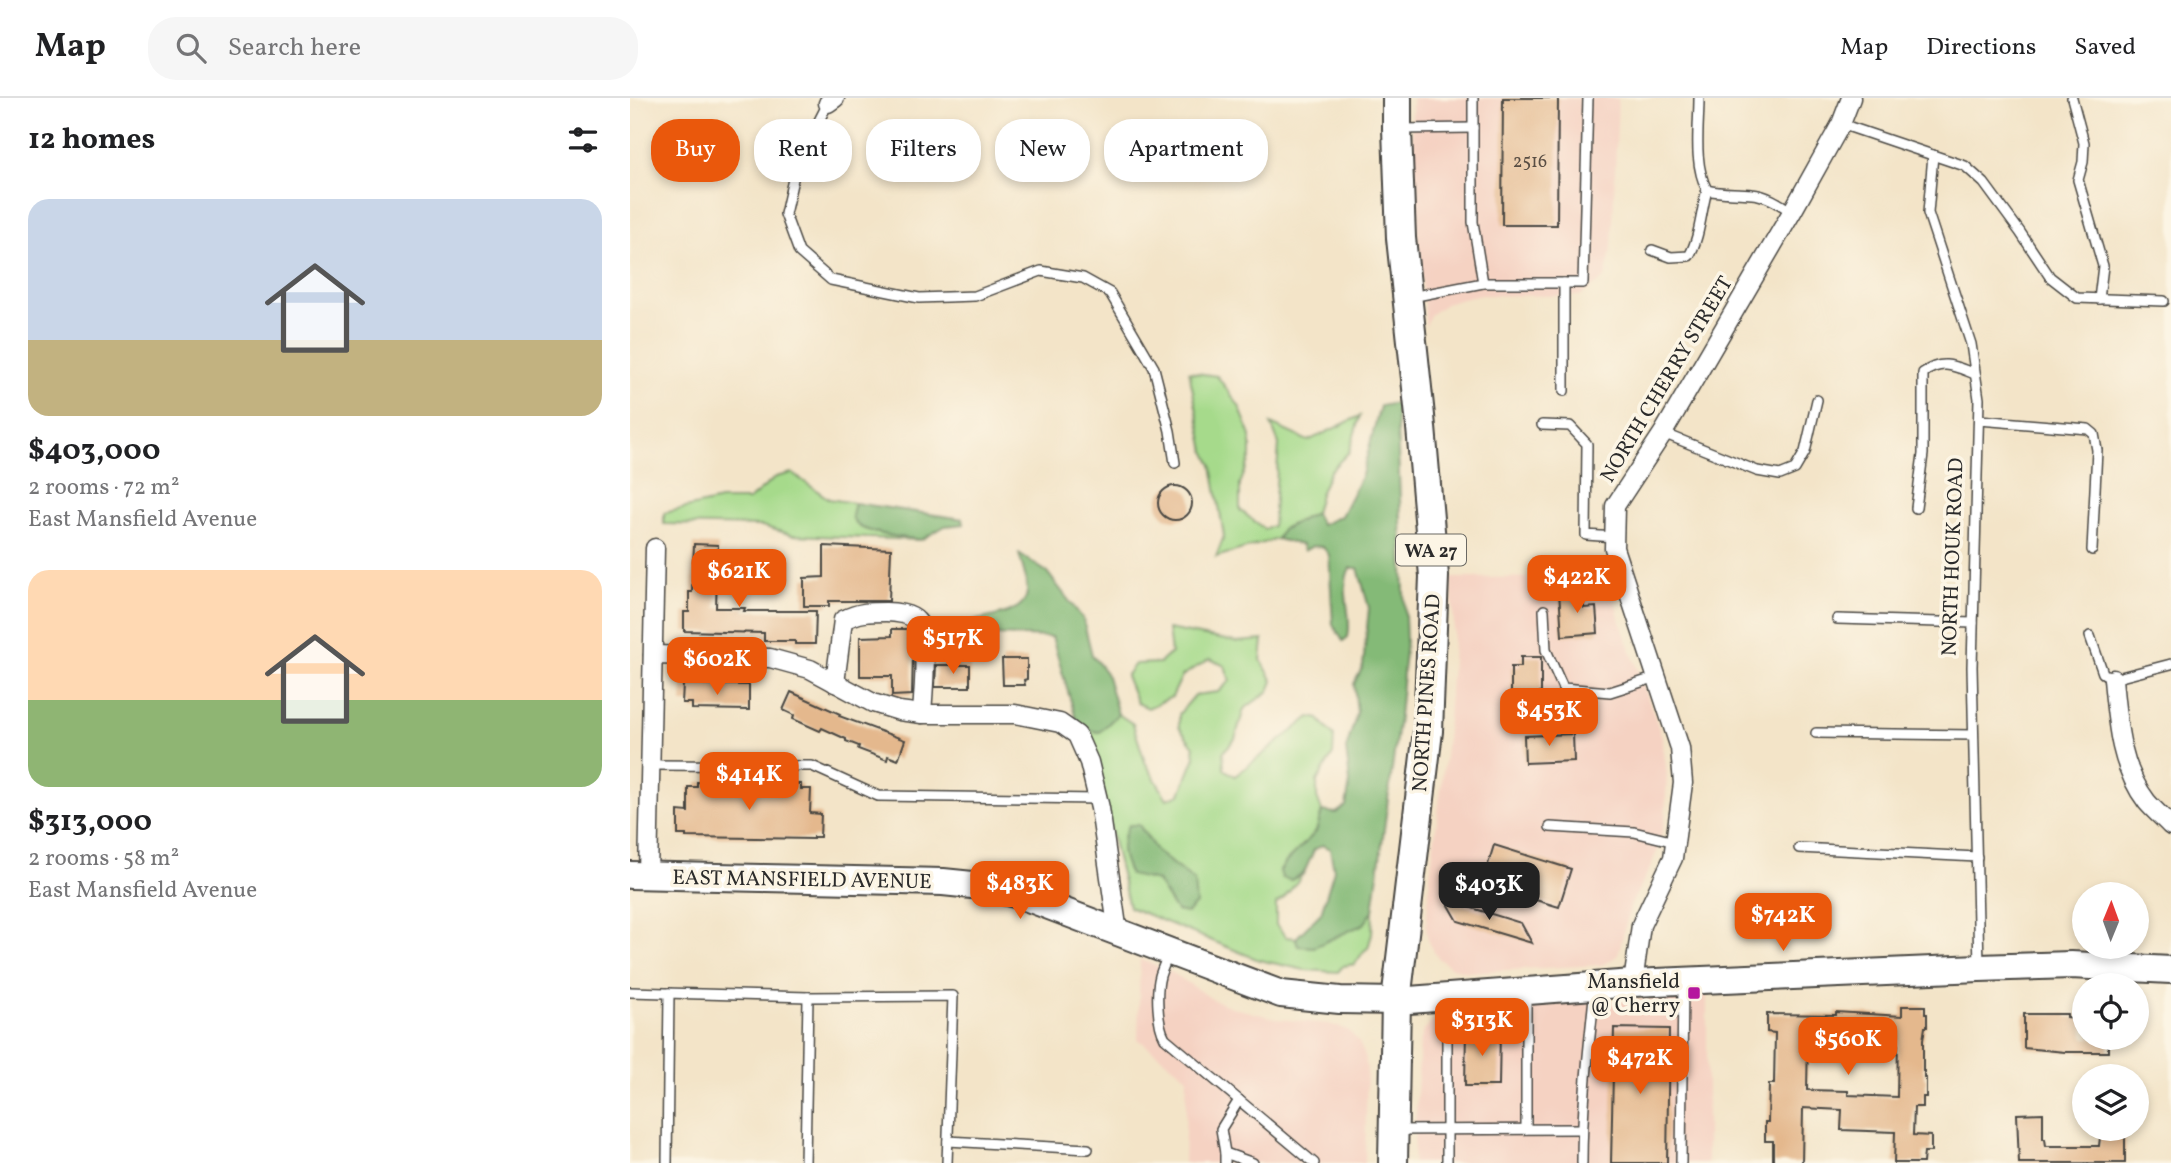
<!DOCTYPE html>
<html lang="en">
<head>
<meta charset="utf-8">
<style>
	:root { --surface:#fff; --page:#f6f6f6; --text:#202124; --muted:#757577; --line:#e0e0e0; --accent:#ea580c }
	body { margin:0; font-family:Vollkorn,serif; background:var(--page); color:var(--text); height:100vh; display:flex; flex-direction:column; font-size:26px; white-space:nowrap }
	* { box-sizing:border-box; margin:0 }
	p { font-size:23px; color:var(--muted) }
	.icon { flex:none; width:38px; height:38px; fill:none; stroke:currentColor; stroke-width:2; stroke-linecap:round; stroke-linejoin:round }
	.map { position:relative; flex:1; overflow:hidden }
	.side { display:flex; flex-direction:column; background:var(--surface); width:630px }
	.side>* { flex:none }
	.banner { position:absolute; left:21px; top:21px; width:665px; height:63px; display:flex; gap:14px }
	.needle { width:46px; rotate:1deg }
	.buttons { position:absolute; left:1442px; top:784px; display:grid; gap:14px }
	.buttons a { display:grid; place-items:center; width:77px; height:77px; border-radius:50%; background:var(--surface); box-shadow:0 4px 10px #0003; font-size:35px }
	.price { position:absolute; translate:-50% -60px; padding:0 16px; border-radius:14px; background:var(--accent); color:#fff; font-size:23px; line-height:46px; filter:drop-shadow(0 2px 4px #0008) }
	.price::after { content:''; position:absolute; left:50%; top:42px; width:21px; height:16px; margin-left:-10px; background:inherit; clip-path:polygon(0 0,100% 0,50% 100%) }
	.price.selected { background:#222; color:#fff }
	ul { padding:0; list-style:none }
	li { display:grid; align-content:center; gap:14px; height:371px; padding:0 28px }
	li span { display:grid; place-items:center; height:217px; border-radius:21px; color:#555 }
	li>.icon { margin-inline-start:auto }
	span .icon { width:126px; height:126px; fill:#fffc; stroke-width:1 }
	li b { font-size:30px }
	h2 { display:flex; justify-content:space-between; align-items:center; height:84px; padding:0 28px; font-size:30px }
	.chip { padding:0 24px; border-radius:28px; background:var(--surface); box-shadow:0 4px 10px #0003; font-size:24px; line-height:63px }
	.chip.selected { background:var(--accent); color:#fff }
	header { display:flex; align-items:center; gap:42px; box-sizing:border-box; height:98px; padding:0 35px; background:var(--surface); border-bottom:2px solid var(--line) }
	header strong { font-size:33px }
	nav { display:flex; gap:38px; margin-inline-start:auto; font-size:24px }
	.search { width:490px; height:63px; background:var(--page); display:flex; align-items:center; gap:18px; box-sizing:border-box; padding:0 24px; border-radius:28px; color:var(--muted); font-size:26px }
	main { display:flex; flex:1; min-height:0 }
	.map>svg:first-child { display:block }
	.built { fill:#f5d2c2 }
	.green { fill:#a6da8b; stroke:#68825b; stroke-width:2; fill-rule:evenodd }
	.forest { fill:#84ba77; stroke:#587251; stroke-width:2 }
	.building { fill:#e4b88d; fill-rule:evenodd }
	.lines { fill:none; stroke-linecap:round; stroke-linejoin:round }
	.lane-casing { stroke:#494743; stroke-width:12 }
	.street-casing { stroke:#494743; stroke-width:21 }
	.secondary-casing { stroke:#494743; stroke-width:30 }
	.primary-casing { stroke:#494743; stroke-width:32 }
	.lane { stroke:#fff; stroke-width:9 }
	.street { stroke:#fff; stroke-width:18 }
	.secondary { stroke:#fff; stroke-width:26 }
	.primary { stroke:#fff; stroke-width:28 }
	.poi-dot { fill:#b5179e; stroke:#fcf5e5; stroke-width:2.5 }
	.labels { text-anchor:middle; stroke-width:7; stroke-linejoin:round; paint-order:stroke }
	.number-label { font-size:18px; fill:#594e44 }
	.shield { fill:#fcf5e5; stroke:#6a6863; stroke-width:2 }
	.shield-label { font-size:19px; font-weight:bold; fill:#2b2b2b }
	.street-label { font-size:21px; fill:#2b2b2b; stroke:#fcf5e5 }
	.poi-label { font-size:21px; fill:#2b2b2b; stroke:#fcf5e5; text-anchor:end }
</style>
</head>
<body>
<header>
<strong>Map</strong>
<div class="search"><svg class="icon" aria-label="search" viewBox="0 0 24 24"><circle cx="10" cy="10" r="6"/><path d="M15 15l6 6"/></svg>Search here</div>
<nav><a>Map</a><a>Directions</a><a>Saved</a></nav>
</header>
<main>
<section class="side">
<h2>12 homes<svg class="icon" aria-label="filters" viewBox="0 0 24 24"><path d="M4 7h16M4 17h16"/><circle cx="9" cy="7" r="2"/><circle cx="15" cy="17" r="2"/></svg></h2>
<ul>
<li><span style="background:linear-gradient(#c9d6e8 65%,#c2b280 0)"><svg class="icon" aria-label="home" viewBox="0 0 24 24"><path d="M3 11l9-7 9 7M6 9v11h12V9"/></svg></span><div><b>$403,000</b><p>2 rooms · 72 m²</p><p>East Mansfield Avenue</p></div></li>
<li><span style="background:linear-gradient(#ffd9b3 60%,#8fb573 0)"><svg class="icon" aria-label="home" viewBox="0 0 24 24"><path d="M3 11l9-7 9 7M6 9v11h12V9"/></svg></span><div><b>$313,000</b><p>2 rooms · 58 m²</p><p>East Mansfield Avenue</p></div></li>
</ul>
</section>
<div class="map">
<svg width="1541" height="1065" viewBox="0 0 1541 1065">
	<rect width="100%" height="100%" fill="#fcf5e5"/>
	<filter id="ink" filterUnits="userSpaceOnUse"><feTurbulence type="fractalNoise" baseFrequency=".0143" numOctaves="2"/><feDisplacementMap in="SourceGraphic" scale="14" xChannelSelector="R" yChannelSelector="G"/><feConvolveMatrix kernelMatrix="1 2 1 2 8 2 1 2 1" color-interpolation-filters="sRGB"/></filter>
	<filter id="wash" filterUnits="userSpaceOnUse"><feTurbulence type="fractalNoise" baseFrequency=".00686" numOctaves="4" result="noise"/><feDisplacementMap in="SourceGraphic" scale="28" xChannelSelector="R" yChannelSelector="G"/><feGaussianBlur stdDeviation="1.57" result="paint"/><feColorMatrix in="noise" values="0 0 0 0 0 0 0 0 0 0 0 0 0 0 0 0 0 1.4 0 .05"/><feComposite in="paint" operator="in"/></filter>
	<g filter="url(#wash)">
		<rect width="100%" height="100%" fill="#f3e4c8"/>
		<g class="built">
			<polygon points="782,0 988,0 982,148 975,180 950,198 849,197 817,205 800,217 796,229 783,90"/>
			<polygon points="980,479 989,520 1032,639 1037,677 1035,718 1029,749 1019,772 1001,806 988,857 980,863 971,867 838,874 822,870 808,860 799,846 796,830 800,778 816,650 821,580 824,526 821,480"/>
			<polygon points="510,861 543,875 582,901 604,910 648,921 699,926 718,932 729,944 735,959 737,973 735,1065 554,1065 557,979 508,941"/>
			<polygon points="1077,897 1077,1065 783,1065 790,943 795,931 814,914"/>
		</g>
		<g class="green">
			<polygon points="559,274 587,278 609,308 621,338 621,358 610,386 610,412 634,431 643,428 649,346 641,326 678,343 730,318 719,354 700,373 690,396 685,415 652,431 647,441 586,459 594,438 582,367 575,353"/>
			<polygon points="162,375 199,401 225,405 222,418 234,431 291,442 162,437 132,428 34,426 34,415 90,402 119,402 146,379"/>
			<path d="M538 531 606 544 633 542 631 562 643 583 639 593 614 611 605 641 593 654 594 671 605 678 680 619 689 621 704 638 703 656 687 683V699L692 713 686 734 656 764 650 773 661 782 674 775 654 800 646 806V827L656 839 666 840 668 848 734 826 743 813 742 836 738 850 734 853 725 866 713 868 708 874 675 872 629 862 499 809 465 669 449 631 470 634 488 616 503 626 515 664 537 701 550 696 565 659 564 649 549 629V616L565 597 588 594 600 583 595 568 580 561 552 578 542 599 518 610 507 605 496 578 505 566 530 565 541 555ZM509 727 527 754 564 783 546 813 527 783Z"/>
		</g>
		<g class="forest">
			<path d="M766 305 776 542 769 619 743 813 734 826 684 849 668 848 666 840 691 815 704 772 700 751 693 747 684 752 674 775 661 782 652 780 650 773 656 764 686 734 692 713 706 715 716 708 720 684 716 651 727 615 724 586 733 568 739 510 728 470H720C709 490 723 517 718 539L713 543 703 527 699 457 693 449 683 448 674 453 672 447 647 441 652 432 685 415 691 427 711 418 732 377 750 308Z"/>
			<path d="M225 405 333 421 334 426 315 428 291 442C277 440 236 436 226 426 220 420 223 413 225 405Z"/>
			<path d="M389 456 417 474 453 521 462 557 476 575 488 616 470 634 449 631 422 539 331 536 326 531C333 528 340 523 347 522 362 518 396 515 397 494 398 482 392 468 389 456Z"/>
			<path d="M499 727H509L527 754 564 783 566 806 557 815 546 813 527 783 500 777C491 758 488 747 499 727Z"/>
		</g>
		<g id="blocks">
			<g class="building">
				<polygon points="873,0 928,0 927,127 872,127"/>
				<circle cx="545" cy="405" r="17"/>
				<polygon points="64,446 88,447 86,510 115,510 114,513 186,513 185,546 165,546 165,543 134,543 134,535 54,533 54,514 59,514 59,494 62,494"/>
				<polygon points="194,448 261,451 259,503 199,503 199,508 174,508 174,480 194,479"/>
				<polygon points="952,493 954,510 966,509 968,535 932,538 929,494"/>
				<polygon points="262,531 278,531 280,534 283,554 282,597 262,598 262,578 230,578 230,539 262,538"/>
				<polygon points="891,559 911,559 911,595 901,595 901,618 881,618 881,569 891,569"/>
				<polygon points="372,561 397,561 397,581 394,582 395,587 373,587"/>
				<polygon points="306,567 340,567 340,589 305,589"/>
				<polygon points="53,586 119,587 119,612 62,611 62,605 52,605"/>
				<polygon points="161,594 210,616 209,618 275,642 268,662 258,658 257,662 228,651 229,648 216,643 216,641 192,630 190,633 163,621 164,617 153,612"/>
				<polygon points="943,636 944,663 895,665 894,638"/>
				<polygon points="67,684 171,686 171,691 181,691 180,715 191,716 190,739 183,739 183,741 56,739 56,737 48,737 48,713 58,714 58,689 67,689"/>
				<polygon points="864,747 941,771 929,809 852,786"/>
				<polygon points="816,802 891,825 902,845 828,823"/>
				<path d="M1272 908H1295V916H1297V929H1295L1293 942V973H1294V980H1296V999H1293V1009H1284L1283 1037 1301 1038V1054H1294L1293 1065H1264L1265 1034 1211 1032 1212 1012 1173 1010 1172 1065H1143V1043H1135V1024H1138L1139 986H1144L1145 935 1137 934V916L1206 917V914L1272 918ZM1207 937 1268 941 1267 999 1218 997V993L1177 992 1178 940H1207Z"/>
				<polygon points="1394,916 1437,916 1437,919 1454,921 1454,940 1478,940 1478,954 1435,954 1394,950"/>
				<polygon points="984,930 1039,931 1037,1065 981,1065"/>
				<polygon points="836,932 870,932 869,988 835,988"/>
				<polygon points="1413,1015 1413,1041 1415,1041 1416,1048 1469,1048 1471,1031 1495,1031 1495,1065 1389,1065 1387,1016"/>
			</g>
		</g>
	</g>
	<g filter="url(#ink)">
		<use href="#blocks" fill-opacity="0" stroke="#494743" stroke-width="2"/>
		<g class="lines">
			<defs>
				<g id="lane">
					<polyline points="843,0 843,124 853,185"/>
					<path d="M1069 0C1069 30 1063 65 1077 92 1092 96 1106 94 1122 96 1137 97 1150 106 1162 114"/>
					<polyline points="1442,0 1454,45 1453,64 1448,82 1473,168 1469,201"/>
					<polyline points="198,5 166,68 155,116 169,154 201,182 289,200 345,198 411,173 453,180 480,195 524,270 540,333 545,365"/>
					<polyline points="1211,26 1335,68 1354,85 1390,134 1420,179 1447,200 1534,203"/>
					<polyline points="772,31 843,30"/>
					<polyline points="1303,57 1298,115 1341,246 1349,301 1342,569 1349,868"/>
					<path d="M1022 152 1041 159 1059 158C1070 140 1071 113 1077 92"/>
					<polyline points="781,199 853,185 953,185 958,0"/>
					<polyline points="934,293 934,185"/>
					<polyline points="1349,322 1458,331 1464,336 1467,352 1462,452"/>
					<polyline points="912,327 940,328 957,346 956,437 985,439"/>
					<polyline points="1033,335 1127,373 1150,377 1165,371 1175,354 1187,302"/>
					<path d="M1286 410 1293 356V275C1313 261 1324 268 1345 276"/>
					<polyline points="914,512 916,552 933,590 980,594 1027,579"/>
					<polyline points="1207,521 1343,525"/>
					<polyline points="1460,538 1473,575 1483,581 1541,566"/>
					<polyline points="1186,635 1343,637"/>
					<polyline points="21,667 182,668 248,698 468,701"/>
					<polyline points="920,729 1004,734 1045,744"/>
					<polyline points="1169,750 1347,759"/>
					<path d="M538 856C536 863 532 871 530 878 526 893 527 927 535 940L684 1065"/>
					<polyline points="0,894 178,899 323,898 317,1065"/>
					<polyline points="817,931 817,1065"/>
					<polyline points="896,1031 896,895"/>
					<polyline points="765,1032 952,1031"/>
					<polyline points="318,1043 458,1051"/>
					<polyline points="595,1055 623,1065"/>
					<polyline points="37,1065 39,895"/>
					<polyline points="175,1065 178,899"/>
					<polyline points="595,1065 595,1055 591,1031 609,1002"/>
					<path d="M952 1065C952 1006 959 948 965 890"/>
					<polyline points="1051,1065 1053,885"/>
				</g>
				<g id="street">
					<polyline points="198,5 205,0"/>
					<polyline points="23,557 140,560 180,571 243,605 269,613 292,616 385,616 430,625 447,637 459,664 470,710 488,835"/>
					<path d="M1483 581C1487 624 1490 669 1517 704 1524 712 1533 720 1541 728"/>
					<path d="M205 585 213 522C230 514 238 514 256 514 265 514 281 516 287 523 300 537 293 595 292 616"/>
					<polyline points="18,777 25,450"/>
					<polyline points="1003,885 1011,827 1043,760 1053,685 1050,650 984,450 985,408 1033,335 1162,114 1211,26 1221,0"/>
				</g>
				<polyline id="secondary" points="0,777 313,784 352,788 393,798 651,896 710,902 766,903 1003,885 1349,870 1441,867 1541,872"/>
				<polyline id="primary" points="763,1065 766,903 798,633 804,478 790,318 771,140 767,31 767,0"/>
			</defs>
			<use href="#lane" class="lane-casing"/>
			<use href="#street" class="street-casing"/>
			<use href="#secondary" class="secondary-casing"/>
			<use href="#primary" class="primary-casing"/>
			<use href="#lane" class="lane"/>
			<use href="#street" class="street"/>
			<use href="#secondary" class="secondary"/>
			<use href="#primary" class="primary"/>
		</g>
	</g>
	<rect class="poi-dot" x="1057" y="888" width="14" height="14" rx="3.5"/>
	<g class="labels">
		<g class="number-label">
			<text x="900" y="69">2516</text>
		</g>
		<rect class="shield" x="766" y="436.5" width="70" height="31" rx="5"/>
		<g class="shield-label">
			<text x="801" y="459">WA 27</text>
		</g>
		<g class="street-label">
			<text transform="translate(1036 281) rotate(-59)" y="7">NORTH CHERRY STREET</text>
			<text transform="translate(1322 459) rotate(-88)" y="7">NORTH HOUK ROAD</text>
			<text transform="translate(796 595) rotate(-86)" y="7">NORTH PINES ROAD</text>
			<text transform="translate(172 781) rotate(1)" y="7">EAST MANSFIELD AVENUE</text>
		</g>
		<g class="poi-label">
			<text x="1050" y="890">Mansfield<tspan x="1050" dy="24">@ Cherry</tspan></text>
		</g>
	</g>
</svg>
<div class="buttons">
<a><svg class="needle" viewBox="-14 -14 28 28"><path d="M0-13l5 13h-10z" fill="#e53935"/><path d="M0 13l5-13h-10z" fill="#757577"/></svg></a>
<a><svg class="icon" aria-label="locate" viewBox="0 0 24 24"><circle cx="12" cy="12" r="6"/><path d="M12 2v4M12 18v4M2 12h4M18 12h4"/></svg></a>
<a><svg class="icon" aria-label="layers" viewBox="0 0 24 24"><path d="M12 4l9 5-9 5-9-5zM3 14l9 5 9-5"/></svg></a>
</div>
<b class="price" style="left:109px;top:511px">$621K</b>
<b class="price" style="left:947px;top:517px">$422K</b>
<b class="price" style="left:323px;top:578px">$517K</b>
<b class="price" style="left:87px;top:599px">$602K</b>
<b class="price" style="left:919px;top:650px">$453K</b>
<b class="price" style="left:119px;top:714px">$414K</b>
<b class="price" style="left:390px;top:823px">$483K</b>
<b class="price selected" style="left:859px;top:824px">$403K</b>
<b class="price" style="left:1153px;top:855px">$742K</b>
<b class="price" style="left:852px;top:960px">$313K</b>
<b class="price" style="left:1218px;top:979px">$560K</b>
<b class="price" style="left:1010px;top:998px">$472K</b>
<div class="banner">
<a class="chip selected">Buy</a>
<a class="chip">Rent</a>
<a class="chip">Filters</a>
<a class="chip">New</a>
<a class="chip">Apartment</a>
</div>
</div>
</main>
</body>
</html>
